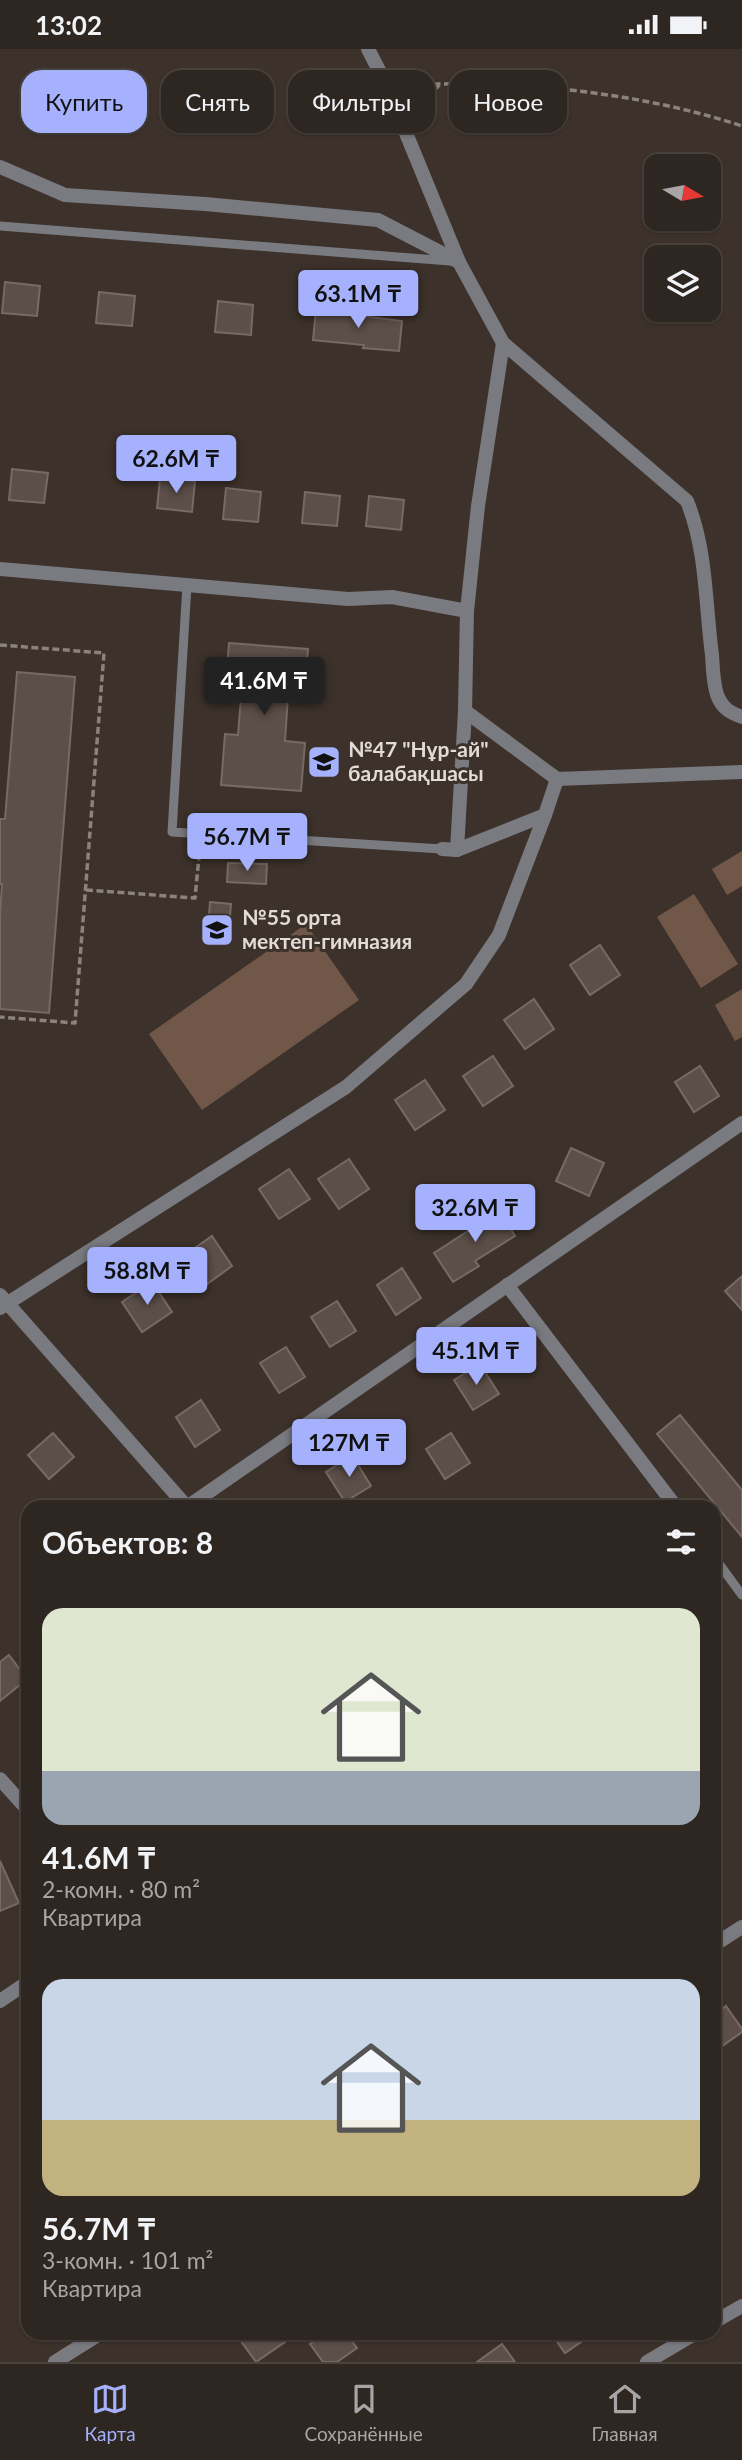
<!DOCTYPE html>
<html lang="ru">
<head>
<meta charset="utf-8">
<style>
	:root { --surface:#2e2620; --page:#3a322d; --text:#f1f3f6; --muted:#a7a5a5; --line:#49433e; --accent:#a5b1fc }
	body { margin:0; font-family:Lato,sans-serif; background:var(--page); color:var(--text); height:100vh; display:flex; flex-direction:column; font-size:26px; white-space:nowrap }
	* { box-sizing:border-box; margin:0 }
	p { font-size:23px; color:var(--muted) }
	.icon { flex:none; width:38px; height:38px; fill:none; stroke:currentColor; stroke-width:2; stroke-linecap:round; stroke-linejoin:round }
	.map { position:relative; flex:1; overflow:hidden }
	.side { position:absolute; left:21px; top:1451px; width:700px; height:840px; display:flex; flex-direction:column; background:var(--surface); border-radius:21px; box-shadow:0 2px 5px #0004,0 0 0 2px var(--line) }
	.side>* { flex:none }
	.guide { position:absolute; left:21px; top:21px; width:700px; height:63px; display:flex; gap:14px }
	.needle { width:46px; rotate:100deg }
	.controls { position:absolute; left:644px; top:105px; display:grid; gap:14px }
	.controls a { display:grid; place-items:center; width:77px; height:77px; border-radius:14px; background:var(--surface); box-shadow:0 2px 5px #0004,0 0 0 2px var(--line); font-size:35px }
	.price { position:absolute; translate:-50% -60px; padding:0 16px; border-radius:7px; background:var(--accent); color:#111; font-size:23px; line-height:46px; filter:drop-shadow(0 2px 4px #0008) }
	.price::after { content:''; position:absolute; left:50%; top:42px; width:21px; height:16px; margin-left:-10px; background:inherit; clip-path:polygon(0 0,100% 0,50% 100%) }
	.price.current { background:#222; color:#fff }
	ul { padding:0; list-style:none }
	li { display:grid; align-content:center; gap:14px; height:371px; padding:0 21px }
	li span { display:grid; place-items:center; height:217px; border-radius:21px; color:#555 }
	li>.icon { margin-inline-start:auto }
	span .icon { width:126px; height:126px; fill:#fffc; stroke-width:1 }
	li b { font-size:30px }
	h2 { display:flex; justify-content:space-between; align-items:center; height:84px; padding:0 21px; font-size:30px }
	.chip { padding:0 24px; border-radius:21px; background:var(--surface); box-shadow:0 2px 5px #0004,0 0 0 2px var(--line); font-size:24px; line-height:63px }
	.chip.current { background:var(--accent); color:#111 }
	.status { display:flex; justify-content:space-between; align-items:center; height:49px; padding:0 35px; background:var(--surface); direction:ltr }
	.status svg { height:19px; fill:currentColor }
	.menu { display:flex; justify-content:space-around; align-items:center; height:98px; border-top:2px solid var(--line); background:var(--surface); font-size:19px; color:var(--muted) }
	.menu a { display:grid; justify-items:center; gap:4px }
	.menu .current { color:var(--accent) }
	.map>svg:first-child { display:block }
	.green { fill:#715748 }
	.building { fill:#5c4f49; stroke:#766a63; stroke-width:2 }
	.lines { fill:none; stroke-linecap:round; stroke-linejoin:round }
	.path { stroke:#8b827c; stroke-width:3.5; stroke-dasharray:7 3.5; stroke-linecap:butt }
	.lane { stroke:#7a7b80; stroke-width:9 }
	.street { stroke:#7a7b80; stroke-width:14 }
	.labels { text-anchor:middle; stroke-width:6; stroke-linejoin:round; paint-order:stroke }
	.poi-label { font-size:21px; font-weight:bold; fill:#e2dbd7; stroke:#3d322b; text-anchor:start }
</style>
</head>
<body>
<div class="status"><b>13:02</b><svg viewBox="0 0 49 12"><path d="M0 12V9h3v3zM5 12V6h3v6zM10 12V3h3v9zM15 12V0h3v12zM26 1h20v11H26zM47 4h2v5h-2z"/></svg></div>
<div class="map">
<svg width="742" height="2313" viewBox="0 0 742 2313">
	<rect width="100%" height="100%" fill="#3d322b"/>
	<g class="green">
		<polygon points="742,802 742,837 727,846 712,820"/>
		<polygon points="694,845 738,915 701,939 657,868"/>
		<polygon points="306,875 359,951 202,1061 149,985"/>
		<polygon points="742,940 742,988 735,992 715,956"/>
	</g>
	<g class="building">
		<polygon points="5,233 40,237 37,267 2,264"/>
		<polygon points="99,243 135,247 132,277 96,274"/>
		<polygon points="218,252 253,256 251,286 215,283"/>
		<polygon points="316,261 402,272 399,302 363,299 364,296 313,291"/>
		<polygon points="12,420 48,424 44,454 9,451"/>
		<polygon points="160,429 195,432 192,463 157,459"/>
		<polygon points="226,439 261,443 258,473 223,470"/>
		<polygon points="305,443 340,447 337,477 302,474"/>
		<polygon points="369,447 404,451 401,481 366,477"/>
		<polygon points="229,594 308,600 304,648 288,647 285,692 305,694 301,742 221,736 225,685 238,686 241,648 225,647"/>
		<polygon points="17,623 75,628 49,964 0,960 0,866 2,835 0,835 0,770 5,770"/>
		<polygon points="228,814 267,815 266,835 227,833"/>
		<polygon points="210,853 231,855 228,893 207,891"/>
		<polygon points="600,896 620,926 590,946 570,916"/>
		<polygon points="534,950 554,980 525,1000 504,971"/>
		<polygon points="493,1007 513,1037 483,1057 463,1027"/>
		<polygon points="700,1017 719,1047 694,1063 675,1033"/>
		<polygon points="425,1031 445,1061 415,1081 395,1051"/>
		<polygon points="571,1099 604,1114 589,1147 556,1132"/>
		<polygon points="349,1110 369,1140 339,1160 318,1130"/>
		<polygon points="289,1120 310,1150 279,1170 259,1140"/>
		<polygon points="496,1157 515,1187 475,1212 479,1217 453,1233 434,1204 474,1178 471,1173"/>
		<polygon points="212,1187 232,1217 203,1238 182,1208"/>
		<polygon points="402,1219 421,1249 396,1266 377,1236"/>
		<polygon points="742,1227 742,1261 725,1242"/>
		<polygon points="152,1233 172,1263 142,1283 122,1253"/>
		<polygon points="337,1252 356,1282 330,1298 311,1268"/>
		<polygon points="286,1298 305,1328 279,1344 260,1314"/>
		<polygon points="480,1315 499,1345 473,1361 454,1331"/>
		<polygon points="201,1351 220,1381 195,1398 176,1368"/>
		<polygon points="680,1366 742,1441 742,1488 657,1385"/>
		<polygon points="53,1384 74,1408 49,1430 28,1406"/>
		<polygon points="451,1384 470,1414 445,1430 426,1400"/>
		<polygon points="352,1406 371,1437 345,1453 326,1423"/>
		<polygon points="9,1606 27,1630 0,1652 0,1613"/>
		<polygon points="0,1812 19,1854 0,1862"/>
		<polygon points="726,1957 742,1980 742,1983 714,2003 714,1966"/>
		<polygon points="235,2284 278,2284 285,2293 256,2313"/>
		<polygon points="326,2284 346,2284 357,2299 337,2313 323,2313 310,2295"/>
		<polygon points="551,2284 594,2284 565,2304"/>
		<polygon points="502,2295 515,2313 477,2313"/>
	</g>
	<g class="lines">
		<g class="path">
			<path d="M402 34C435 36 467 34 499 35 582 40 663 51 742 77"/>
			<polyline points="415,64 439,36"/>
			<polyline points="0,596 104,604 75,974 0,968"/>
			<polyline points="86,841 195,849 200,797"/>
		</g>
		<g class="lane">
			<polyline points="0,177 450,212"/>
			<polyline points="187,536 172,783 442,800"/>
			<polyline points="714,1508 742,1546"/>
		</g>
		<g class="street">
			<polyline points="368,0 385,33 459,213"/>
			<path d="M0 118 65 146 205 155 378 171 459 213 503 294 687 452C707 502 705 553 712 606 713 618 713 637 718 648 723 660 731 664 742 668"/>
			<polyline points="0,520 348,550 392,548 467,562 465,662 557,730 742,723"/>
			<polyline points="467,562 478,457 503,294"/>
			<polyline points="442,800 457,801 465,662"/>
			<polyline points="457,801 545,766 557,730"/>
			<polyline points="507,1236 676,1458"/>
			<polyline points="0,1246 187,1458 742,1074"/>
			<polyline points="0,1259 346,1038 466,935 499,886 545,766"/>
			<polyline points="0,1730 28,1761"/>
			<polyline points="714,1896 742,1878"/>
			<polyline points="0,1952 28,1933"/>
			<polyline points="714,2273 742,2257"/>
			<polyline points="55,2313 101,2284"/>
			<polyline points="647,2313 696,2284"/>
		</g>
	</g>
	<defs>
		<symbol id="school-square" viewBox="-11 -11 22 22"><rect x="-9" y="-9" width="18" height="18" rx="4" fill="#a5b1fc" stroke="#3d322b"/><path d="M0-5L7-2L0 1L-7-2ZM-4 1L0 2.5L4 1V4Q0 6-4 4Z" fill="#111"/></symbol>
	</defs>
	<g fill-rule="evenodd">
		<use href="#school-square" x="305" y="694" width="38" height="38"/>
		<use href="#school-square" x="198" y="862" width="38" height="38"/>
	</g>
	<g class="labels">
		<g class="poi-label">
			<text x="348" y="708">№47 "Нұр-ай"<tspan x="348" dy="24">балабақшасы</tspan></text>
			<text x="242" y="876">№55 орта<tspan x="242" dy="24">мектеп-гимназия</tspan></text>
		</g>
	</g>
</svg>
<div class="controls">
<a><svg class="needle" viewBox="-14 -14 28 28"><path d="M0-13l5 13h-10z" fill="#e53935"/><path d="M0 13l5-13h-10z" fill="#a7a5a5"/></svg></a>
<a><svg class="icon" aria-label="layers" viewBox="0 0 24 24"><path d="M12 4l9 5-9 5-9-5zM3 14l9 5 9-5"/></svg></a>
</div>
<b class="price" style="left:358px;top:281px">63.1M ₸</b>
<b class="price" style="left:176px;top:446px">62.6M ₸</b>
<b class="price current" style="left:264px;top:668px">41.6M ₸</b>
<b class="price" style="left:247px;top:824px">56.7M ₸</b>
<b class="price" style="left:475px;top:1195px">32.6M ₸</b>
<b class="price" style="left:147px;top:1258px">58.8M ₸</b>
<b class="price" style="left:476px;top:1338px">45.1M ₸</b>
<b class="price" style="left:349px;top:1430px">127M ₸</b>
<div class="guide">
<a class="chip current">Купить</a>
<a class="chip">Снять</a>
<a class="chip">Фильтры</a>
<a class="chip">Новое</a>
</div>
<section class="side">
<h2>Объектов: 8<svg class="icon" aria-label="filters" viewBox="0 0 24 24"><path d="M4 7h16M4 17h16"/><circle cx="9" cy="7" r="2"/><circle cx="15" cy="17" r="2"/></svg></h2>
<ul>
<li><span style="background:linear-gradient(#dfe7d0 75%,#9aa5b1 0)"><svg class="icon" aria-label="home" viewBox="0 0 24 24"><path d="M3 11l9-7 9 7M6 9v11h12V9"/></svg></span><div><b>41.6M ₸</b><p>2-комн. · 80 m²</p><p>Квартира</p></div></li>
<li><span style="background:linear-gradient(#c9d6e8 65%,#c2b280 0)"><svg class="icon" aria-label="home" viewBox="0 0 24 24"><path d="M3 11l9-7 9 7M6 9v11h12V9"/></svg></span><div><b>56.7M ₸</b><p>3-комн. · 101 m²</p><p>Квартира</p></div></li>
</ul>
</section>
</div>
<nav class="menu">
<a class="current"><svg class="icon" aria-label="map" viewBox="0 0 24 24"><path d="M3 6l6-2 6 2 6-2v14l-6 2-6-2-6 2zM9 4v14M15 6v14"/></svg>Карта</a>
<a><svg class="icon" aria-label="saved" viewBox="0 0 24 24"><path d="M7 4h10v16l-5-4-5 4z"/></svg>Сохранённые</a>
<a><svg class="icon" aria-label="home" viewBox="0 0 24 24"><path d="M3 11l9-7 9 7M6 9v11h12V9"/></svg>Главная</a>
</nav>
</body>
</html>
